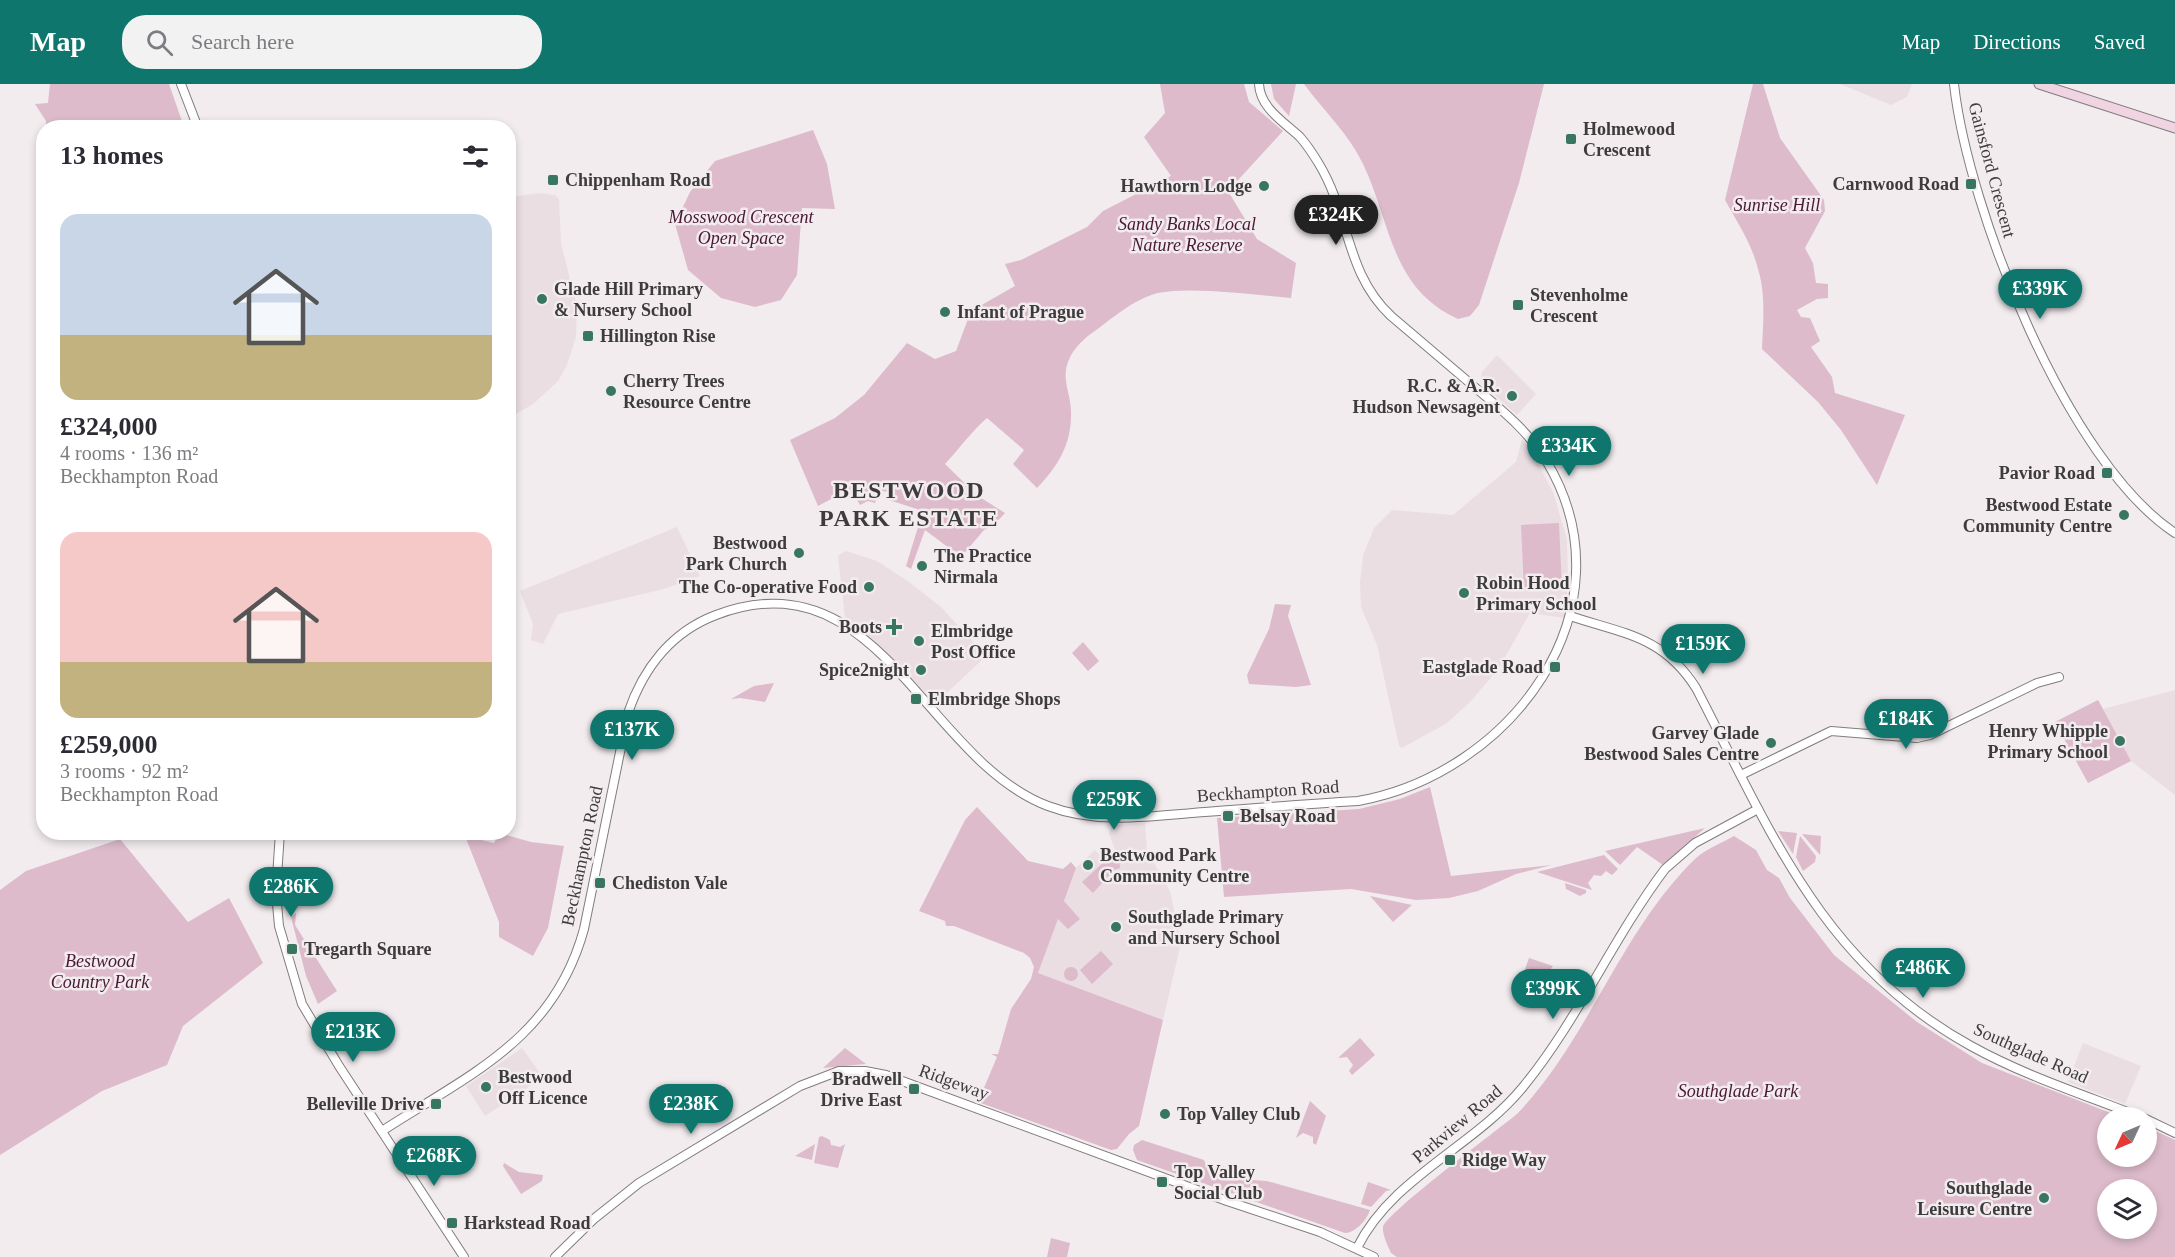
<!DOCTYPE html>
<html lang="en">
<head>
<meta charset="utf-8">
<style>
	:root { --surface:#fff; --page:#f2f2f3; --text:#2b2b33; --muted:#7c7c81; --accent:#0f766e }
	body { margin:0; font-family:"Times New Roman",serif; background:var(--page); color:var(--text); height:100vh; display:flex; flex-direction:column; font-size:22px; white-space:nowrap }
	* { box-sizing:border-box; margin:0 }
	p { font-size:20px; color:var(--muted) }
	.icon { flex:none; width:33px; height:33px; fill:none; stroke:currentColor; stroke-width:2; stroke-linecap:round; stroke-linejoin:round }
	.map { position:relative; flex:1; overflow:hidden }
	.side { position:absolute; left:36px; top:36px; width:480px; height:720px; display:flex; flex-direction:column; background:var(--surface); border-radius:24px; box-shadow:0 3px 9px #0003 }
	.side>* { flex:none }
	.needle { width:39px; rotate:226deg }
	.buttons { position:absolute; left:2097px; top:1023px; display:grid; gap:12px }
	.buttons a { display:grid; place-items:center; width:60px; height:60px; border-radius:50%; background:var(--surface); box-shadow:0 3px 9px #0003; font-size:30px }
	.price { position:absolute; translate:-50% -51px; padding:0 14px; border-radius:21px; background:var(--accent); color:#fff; font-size:20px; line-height:39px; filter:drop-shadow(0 2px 3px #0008) }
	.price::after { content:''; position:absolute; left:50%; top:36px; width:18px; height:14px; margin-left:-9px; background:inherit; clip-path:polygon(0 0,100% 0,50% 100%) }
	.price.on { background:#222; color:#fff }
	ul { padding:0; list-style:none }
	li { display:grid; align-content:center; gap:12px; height:318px; padding:0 24px }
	li span { display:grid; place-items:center; height:186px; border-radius:18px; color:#555 }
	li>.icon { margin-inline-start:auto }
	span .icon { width:108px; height:108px; fill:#fffc; stroke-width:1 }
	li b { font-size:26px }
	h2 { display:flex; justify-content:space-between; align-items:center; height:72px; padding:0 24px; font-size:26px }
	header { display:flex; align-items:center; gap:36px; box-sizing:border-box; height:84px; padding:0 30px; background:var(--accent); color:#fff }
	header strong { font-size:28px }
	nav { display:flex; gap:33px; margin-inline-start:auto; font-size:21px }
	.search { width:420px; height:54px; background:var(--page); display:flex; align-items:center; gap:15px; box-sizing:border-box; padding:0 21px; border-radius:24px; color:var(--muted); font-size:22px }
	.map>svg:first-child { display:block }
	.built { fill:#eadee3 }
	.green { fill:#ddbbca; fill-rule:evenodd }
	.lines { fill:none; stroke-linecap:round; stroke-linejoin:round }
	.tertiary-casing { stroke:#817c7e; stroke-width:10 }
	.secondary-casing { stroke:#817c7e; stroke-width:11 }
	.tertiary { stroke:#fff; stroke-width:8 }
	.secondary { stroke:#f0d4e2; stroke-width:9 }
	.poi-dot { fill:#387661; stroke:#f2ecef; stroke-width:2 }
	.labels { text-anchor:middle; stroke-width:5; stroke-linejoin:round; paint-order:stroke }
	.poi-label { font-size:18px; font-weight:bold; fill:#3d3b3c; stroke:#f2ecef; text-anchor:start }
	.street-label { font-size:18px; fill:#3d3b3c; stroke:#f2ecef }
	.park-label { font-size:18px; font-style:italic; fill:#4a1833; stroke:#f2ecef }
	.district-label { font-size:24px; font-weight:bold; letter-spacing:1.5px; fill:#3d3b3c; stroke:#f2ecef }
</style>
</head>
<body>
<header>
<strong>Map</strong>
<div class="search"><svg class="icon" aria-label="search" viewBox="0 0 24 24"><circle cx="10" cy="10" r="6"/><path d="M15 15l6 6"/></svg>Search here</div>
<nav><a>Map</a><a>Directions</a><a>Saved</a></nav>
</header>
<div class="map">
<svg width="2175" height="1173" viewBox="0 0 2175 1173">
	<rect width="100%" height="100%" fill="#f2ecef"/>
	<g class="built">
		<polygon points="1840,0 1912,0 1907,13 1891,21"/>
		<polygon points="540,109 555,111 559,115 561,160 577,222 576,253 567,281 558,297 533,320 509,334 509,113"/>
		<polygon points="1497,271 1536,310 1517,331 1480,298 1482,288"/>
		<polygon points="1522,355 1531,366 1553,408 1567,455 1568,497 1565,534 1530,529 1499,584 1470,618 1447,639 1402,664 1399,662 1377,561 1361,523 1360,498 1363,472 1374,444 1392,426 1453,431 1516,378"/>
		<polygon points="677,443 700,492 664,505 558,530 543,560 531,556 533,540 520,507"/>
		<polygon points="846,467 877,477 909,498 941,523 986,572 936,619 873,555 845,534 838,472"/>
		<polygon points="2175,606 2175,711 2131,677 2088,699 2055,638 2098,616 2103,625"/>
		<polygon points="1145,739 1147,767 1170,807 1181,859 1163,936 1038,889 1076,784 1095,766 1104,776 1115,766 1109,749 1112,741"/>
		<polygon points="2083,959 2141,982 2125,1020 2068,998"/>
		<polygon points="522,964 543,993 485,1032 466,1002"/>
	</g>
	<g class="green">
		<polygon points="50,0 169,0 184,43 46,43 46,37 35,20 48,19"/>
		<path d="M1160 0H1244L1249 18 1283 47 1228 107 1257 155 1296 179 1291 214C1256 211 1191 202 1158 209 1137 214 1116 231 1099 244 1084 254 1069 267 1066 286 1064 300 1071 313 1071 327 1072 359 1059 381 1037 404L1013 380 1024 366 987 334C971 348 960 364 945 380L978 412 1005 429 993 442 984 446 961 473 925 446 911 485 906 482 923 427 889 416 891 409 879 406 875 419 868 417 860 421 850 405 818 422 790 356 835 334 864 311 907 259 935 275 956 267 971 227 1015 202 1005 180 1021 176 1087 143 1103 127 1171 92 1144 53 1165 29Z"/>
		<polygon points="1271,0 1296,0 1289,32 1274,15"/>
		<path d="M1304 0H1544L1519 99 1479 221 1470 232 1458 235C1390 204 1391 138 1363 80 1349 50 1323 26 1304 0Z"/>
		<path d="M1753 0H1763L1780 54 1824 116 1825 127 1805 164 1813 179 1816 199 1828 200V214L1817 215 1797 226 1801 233 1810 234 1820 257 1811 263 1832 293 1835 309 1905 331 1877 401 1841 346 1818 318 1762 265C1763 239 1766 210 1758 185 1752 160 1737 138 1725 116Z"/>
		<polygon points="813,46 827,80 835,125 802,124 797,191 781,216 755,223 721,214 688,186 675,140 690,108 715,77"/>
		<polygon points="1559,439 1562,505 1524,506 1521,441"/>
		<polygon points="1275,520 1291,521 1288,532 1311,601 1296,603 1249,600 1247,591 1269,545"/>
		<polygon points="1083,558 1099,577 1088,587 1072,569"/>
		<polygon points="774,599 765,618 740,614 731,615 754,602"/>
		<polygon points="2098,616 2131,677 2088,699 2055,638"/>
		<polygon points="1430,703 1451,792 1552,781 1516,790 1478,807 1449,814 1416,816 1351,805 1224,813 1217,734 1359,725 1400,715"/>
		<polygon points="977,723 1028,777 1063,785 1071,778 1076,784 1064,817 1080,835 1068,845 1058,835 1038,889 1163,936 1139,1042 1129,1050 1117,1065 1111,1066 978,1018 997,973 991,970 998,970 1011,925 1031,895 1034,883 1030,874 1024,869 954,842 946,842 945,837 919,827 965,736"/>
		<polygon points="1705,744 1663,781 1637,763 1620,781 1605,767"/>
		<polygon points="1778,747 1797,749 1793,770"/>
		<polygon points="499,749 531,758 564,762 548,844 533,872 499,853 499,838 465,752 494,759"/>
		<polygon points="1802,750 1821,752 1820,771"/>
		<path d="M1734 752 1756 766 1767 786 1779 794 1790 814 1834 871 1917 938 1982 979 2121 1033 2108 1034V1072H2146L2147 1043 2175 1056V1173H1397L1391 1169C1388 1162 1382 1150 1383 1143 1384 1131 1500 1044 1517 1030 1589 955 1620 848 1695 775 1705 765 1722 759 1734 752ZM2108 1106H2146V1144H2108Z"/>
		<polygon points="1800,752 1816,772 1815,778 1803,787 1796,773"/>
		<polygon points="120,755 188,838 229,814 263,879 183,942 167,981 102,1007 0,1071 0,806 26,787"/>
		<polygon points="1118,765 1120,784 1114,786 1093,809 1082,798"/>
		<polygon points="1604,771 1618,785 1612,791 1606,787 1601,792 1594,791 1588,799 1592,806 1537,788"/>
		<polygon points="1565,799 1586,806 1586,809 1580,812 1566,805"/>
		<polygon points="1370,812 1412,821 1393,838"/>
		<polygon points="296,829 295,841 337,907 318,920 306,892 291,833"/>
		<polygon points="1101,867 1113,880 1092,900 1080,886"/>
		<polygon points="1529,874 1553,882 1528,917 1519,902"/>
		<circle cx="1071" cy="890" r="7"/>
		<polygon points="1360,954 1375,971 1352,991 1349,987 1353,981 1347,973 1338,974"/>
		<polygon points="845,964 866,980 823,984"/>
		<polygon points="1310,1017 1326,1032 1316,1061 1313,1059 1313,1053 1303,1049 1296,1054"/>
		<polygon points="822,1052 830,1056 831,1061 840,1063 845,1060 838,1084 814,1079 819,1053"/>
		<path d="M1142 1056 1204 1076 1207 1084 1216 1088 1223 1082 1252 1096 1267 1097 1370 1126C1367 1136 1355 1149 1345 1149L1137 1076 1133 1066 1134 1061Z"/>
		<polygon points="815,1060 812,1076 795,1072"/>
		<polygon points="504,1079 519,1088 543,1091 542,1097 521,1110 503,1082"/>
		<polygon points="1368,1098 1391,1106 1386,1107 1371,1123 1361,1120"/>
		<polygon points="1051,1154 1070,1159 1067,1173 1047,1173"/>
	</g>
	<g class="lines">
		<defs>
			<g id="tertiary">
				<polyline points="181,0 198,44"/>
				<path d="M1954 0C1968 126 2067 378 2175 449"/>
				<path d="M1570 532C1624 550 1663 552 1696 604 1770 746 1822 880 1971 962 2025 992 2085 1011 2143 1034"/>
				<polyline points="1741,691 1831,647 1917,654 1930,651 2037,599 2059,593"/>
				<polyline points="280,748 276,808 279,842 302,920 339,982 464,1173"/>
				<polyline points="2146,1035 2175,1049"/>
				<path d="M382 1047C470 990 554 955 584 845L628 629C643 585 671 548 716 531 879 469 924 675 1048 722 1098 741 1152 732 1205 728 1256 724 1307 720 1358 717 1510 690 1635 526 1547 378 1528 346 1499 324 1471 300 1444 277 1418 255 1391 232 1345 189 1350 131 1319 80 1313 70 1307 61 1300 53 1284 38 1260 24 1259 0"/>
				<path d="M1357 1164C1392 1093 1474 1063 1523 1003 1578 936 1613 854 1665 785L1695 759 1758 725"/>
				<polyline points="555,1173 595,1134 639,1099 800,1002 839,987 865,987 886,991 1227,1117 1320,1148 1374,1173"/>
			</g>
			<polyline id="secondary" points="2039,0 2175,44"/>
		</defs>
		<use href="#tertiary" class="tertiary-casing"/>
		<use href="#secondary" class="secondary-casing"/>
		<use href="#tertiary" class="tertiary"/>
		<use href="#secondary" class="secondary"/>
	</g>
	<g class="poi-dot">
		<rect x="1565" y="49" width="12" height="12" rx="3"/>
		<rect x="547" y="90" width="12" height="12" rx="3"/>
		<rect x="1965" y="94" width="12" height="12" rx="3"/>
		<circle cx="1264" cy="102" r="6"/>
		<circle cx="542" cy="215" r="6"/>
		<rect x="1512" y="215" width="12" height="12" rx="3"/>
		<circle cx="945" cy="228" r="6"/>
		<rect x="582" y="246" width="12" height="12" rx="3"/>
		<circle cx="611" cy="307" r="6"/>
		<circle cx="1512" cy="312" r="6"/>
		<rect x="2101" y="383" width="12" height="12" rx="3"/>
		<circle cx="2124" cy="431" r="6"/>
		<circle cx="799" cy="469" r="6"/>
		<circle cx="922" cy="482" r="6"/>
		<circle cx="869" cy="503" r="6"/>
		<circle cx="1464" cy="509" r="6"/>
		<path d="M891 534h6v6h6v6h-6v6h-6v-6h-6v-6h6z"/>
		<circle cx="919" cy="557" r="6"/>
		<rect x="1549" y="577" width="12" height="12" rx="3"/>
		<circle cx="921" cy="586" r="6"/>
		<rect x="910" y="609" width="12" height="12" rx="3"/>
		<circle cx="2120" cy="657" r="6"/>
		<circle cx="1771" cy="659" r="6"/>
		<rect x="1222" y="726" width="12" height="12" rx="3"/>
		<circle cx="1088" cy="781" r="6"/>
		<rect x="594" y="793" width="12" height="12" rx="3"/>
		<circle cx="1116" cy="843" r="6"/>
		<rect x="286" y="859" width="12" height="12" rx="3"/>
		<circle cx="486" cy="1003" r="6"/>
		<rect x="908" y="999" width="12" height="12" rx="3"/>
		<rect x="430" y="1014" width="12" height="12" rx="3"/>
		<circle cx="1165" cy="1030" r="6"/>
		<rect x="1444" y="1070" width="12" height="12" rx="3"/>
		<rect x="1156" y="1092" width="12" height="12" rx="3"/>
		<circle cx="2044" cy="1114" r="6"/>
		<rect x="446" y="1133" width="12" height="12" rx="3"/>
	</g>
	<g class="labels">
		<g class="poi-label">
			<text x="1583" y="51">Holmewood<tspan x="1583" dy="21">Crescent</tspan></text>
			<text x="565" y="102">Chippenham Road</text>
			<text x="1959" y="106" text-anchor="end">Carnwood Road</text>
			<text x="1252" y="108" text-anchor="end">Hawthorn Lodge</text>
			<text x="554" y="211">Glade Hill Primary<tspan x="554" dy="21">&amp; Nursery School</tspan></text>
			<text x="1530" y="217">Stevenholme<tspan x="1530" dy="21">Crescent</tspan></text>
			<text x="957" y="234">Infant of Prague</text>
			<text x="600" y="258">Hillington Rise</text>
			<text x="623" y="303">Cherry Trees<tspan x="623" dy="21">Resource Centre</tspan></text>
			<text x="1500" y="308" text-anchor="end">R.C. &amp; A.R.<tspan x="1500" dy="21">Hudson Newsagent</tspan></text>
			<text x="2095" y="395" text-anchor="end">Pavior Road</text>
			<text x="2112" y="427" text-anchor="end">Bestwood Estate<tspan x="2112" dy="21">Community Centre</tspan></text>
			<text x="787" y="465" text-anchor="end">Bestwood<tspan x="787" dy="21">Park Church</tspan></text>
			<text x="934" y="478">The Practice<tspan x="934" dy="21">Nirmala</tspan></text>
			<text x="1476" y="505">Robin Hood<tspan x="1476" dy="21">Primary School</tspan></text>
			<text x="857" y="509" text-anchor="end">The Co-operative Food</text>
			<text x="882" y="549" text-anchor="end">Boots</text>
			<text x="931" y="553">Elmbridge<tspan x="931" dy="21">Post Office</tspan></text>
			<text x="1543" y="589" text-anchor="end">Eastglade Road</text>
			<text x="909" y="592" text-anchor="end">Spice2night</text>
			<text x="928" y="621">Elmbridge Shops</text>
			<text x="2108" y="653" text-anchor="end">Henry Whipple<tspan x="2108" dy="21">Primary School</tspan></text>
			<text x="1759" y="655" text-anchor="end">Garvey Glade<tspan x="1759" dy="21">Bestwood Sales Centre</tspan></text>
			<text x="1240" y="738">Belsay Road</text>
			<text x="1100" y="777">Bestwood Park<tspan x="1100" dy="21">Community Centre</tspan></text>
			<text x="612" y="805">Chediston Vale</text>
			<text x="1128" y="839">Southglade Primary<tspan x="1128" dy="21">and Nursery School</tspan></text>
			<text x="304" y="871">Tregarth Square</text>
			<text x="498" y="999">Bestwood<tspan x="498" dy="21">Off Licence</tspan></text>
			<text x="902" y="1001" text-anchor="end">Bradwell<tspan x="902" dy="21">Drive East</tspan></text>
			<text x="424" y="1026" text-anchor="end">Belleville Drive</text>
			<text x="1177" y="1036">Top Valley Club</text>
			<text x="1462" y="1082">Ridge Way</text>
			<text x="1174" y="1094">Top Valley<tspan x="1174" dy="21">Social Club</tspan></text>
			<text x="2032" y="1110" text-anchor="end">Southglade<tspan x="2032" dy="21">Leisure Centre</tspan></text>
			<text x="464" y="1145">Harkstead Road</text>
		</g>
		<g class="street-label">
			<text transform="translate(1992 86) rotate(75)" y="6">Gainsford Crescent</text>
			<text transform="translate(1268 707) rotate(-4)" y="6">Beckhampton Road</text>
			<text transform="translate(582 772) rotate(-78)" y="6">Beckhampton Road</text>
			<text transform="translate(2031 969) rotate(24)" y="6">Southglade Road</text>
			<text transform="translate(954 998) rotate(20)" y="6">Ridgeway</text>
			<text transform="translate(1457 1040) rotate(-40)" y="6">Parkview Road</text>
		</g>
		<g class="park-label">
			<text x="1777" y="127">Sunrise Hill</text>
			<text x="741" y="139">Mosswood Crescent<tspan x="741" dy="21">Open Space</tspan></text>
			<text x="1187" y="146">Sandy Banks Local<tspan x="1187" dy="21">Nature Reserve</tspan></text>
			<text x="100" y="883">Bestwood<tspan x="100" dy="21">Country Park</tspan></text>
			<text x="1738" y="1013">Southglade Park</text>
		</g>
		<g class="district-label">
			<text x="909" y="414">BESTWOOD<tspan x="909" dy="28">PARK ESTATE</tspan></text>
		</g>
	</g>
</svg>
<div class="buttons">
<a><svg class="needle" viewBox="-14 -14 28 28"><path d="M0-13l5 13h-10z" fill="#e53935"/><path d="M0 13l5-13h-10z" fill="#7c7c81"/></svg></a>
<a><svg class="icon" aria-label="layers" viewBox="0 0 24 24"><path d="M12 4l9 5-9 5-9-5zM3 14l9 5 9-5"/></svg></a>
</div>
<b class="price on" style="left:1336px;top:162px">£324K</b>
<b class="price" style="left:2040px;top:236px">£339K</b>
<b class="price" style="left:1569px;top:393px">£334K</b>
<b class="price" style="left:1703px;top:591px">£159K</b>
<b class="price" style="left:1906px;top:666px">£184K</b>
<b class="price" style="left:632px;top:677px">£137K</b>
<b class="price" style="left:1114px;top:747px">£259K</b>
<b class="price" style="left:291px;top:834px">£286K</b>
<b class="price" style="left:1923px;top:915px">£486K</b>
<b class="price" style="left:1553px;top:936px">£399K</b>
<b class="price" style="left:353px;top:979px">£213K</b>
<b class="price" style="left:691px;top:1051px">£238K</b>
<b class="price" style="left:434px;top:1103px">£268K</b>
<section class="side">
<h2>13 homes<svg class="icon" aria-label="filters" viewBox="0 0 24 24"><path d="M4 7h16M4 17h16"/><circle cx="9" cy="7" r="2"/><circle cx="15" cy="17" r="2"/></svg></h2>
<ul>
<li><span style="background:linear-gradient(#c9d6e8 65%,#c2b280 0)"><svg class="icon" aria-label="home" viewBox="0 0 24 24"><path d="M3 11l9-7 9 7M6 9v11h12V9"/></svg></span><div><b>£324,000</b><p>4 rooms · 136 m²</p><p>Beckhampton Road</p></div></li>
<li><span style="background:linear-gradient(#f6c9c9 70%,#c2b280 0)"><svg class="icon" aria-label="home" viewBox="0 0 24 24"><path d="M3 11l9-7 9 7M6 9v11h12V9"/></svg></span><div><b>£259,000</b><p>3 rooms · 92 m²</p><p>Beckhampton Road</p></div></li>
</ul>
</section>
</div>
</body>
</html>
